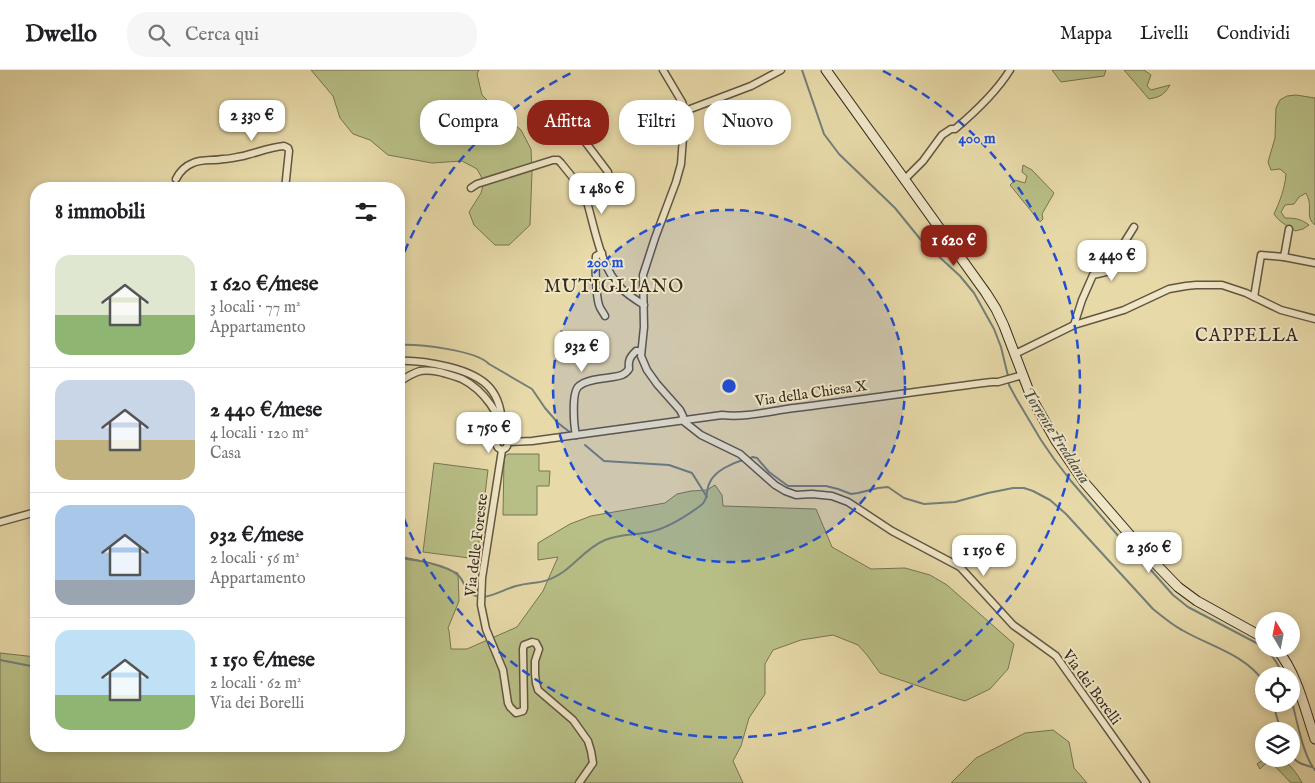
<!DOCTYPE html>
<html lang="it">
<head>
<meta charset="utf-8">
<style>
	:root { --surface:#fff; --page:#f6f6f6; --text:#202124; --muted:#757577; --line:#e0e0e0; --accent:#8f2418 }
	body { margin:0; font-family:"IM FELL English",serif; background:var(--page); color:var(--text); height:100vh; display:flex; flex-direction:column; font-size:19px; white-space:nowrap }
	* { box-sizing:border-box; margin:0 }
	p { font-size:16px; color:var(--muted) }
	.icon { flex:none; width:28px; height:28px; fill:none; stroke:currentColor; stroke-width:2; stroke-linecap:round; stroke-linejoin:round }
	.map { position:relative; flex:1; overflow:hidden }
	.sheet { position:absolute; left:30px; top:112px; width:375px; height:570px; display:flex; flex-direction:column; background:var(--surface); border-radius:20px; box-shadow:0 2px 8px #0003 }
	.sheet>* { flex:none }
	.banner { position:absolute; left:420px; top:30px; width:475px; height:45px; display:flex; gap:10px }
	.needle { width:32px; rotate:350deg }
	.fabs { position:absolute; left:1255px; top:542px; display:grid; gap:10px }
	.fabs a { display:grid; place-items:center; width:45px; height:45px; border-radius:50%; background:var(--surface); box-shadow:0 2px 8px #0003; font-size:25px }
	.price { position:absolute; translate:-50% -42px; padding:0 11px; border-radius:10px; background:#fff; color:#222; font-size:16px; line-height:32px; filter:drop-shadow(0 1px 2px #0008) }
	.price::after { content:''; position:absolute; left:50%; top:30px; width:15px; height:11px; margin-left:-8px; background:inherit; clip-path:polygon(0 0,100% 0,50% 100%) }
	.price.on { background:var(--accent); color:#fff }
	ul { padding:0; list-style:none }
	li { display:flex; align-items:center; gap:15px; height:125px; padding:0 25px }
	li+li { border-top:1px solid var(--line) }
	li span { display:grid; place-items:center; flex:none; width:140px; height:100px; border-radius:15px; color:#555 }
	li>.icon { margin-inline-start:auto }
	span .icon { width:60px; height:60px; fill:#fffc; stroke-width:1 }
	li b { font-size:21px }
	h2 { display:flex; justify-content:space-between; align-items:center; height:60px; padding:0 25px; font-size:21px }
	.pill { padding:0 18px; border-radius:20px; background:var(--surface); box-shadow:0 2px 8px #0003; font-size:18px; line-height:45px }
	.pill.on { background:var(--accent); color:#fff }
	header { display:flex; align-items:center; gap:30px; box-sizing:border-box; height:70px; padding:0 25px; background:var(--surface); border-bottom:1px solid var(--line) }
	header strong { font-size:24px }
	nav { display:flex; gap:28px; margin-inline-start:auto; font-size:18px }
	.search { width:350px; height:45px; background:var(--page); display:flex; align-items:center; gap:12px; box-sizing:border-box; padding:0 18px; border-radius:20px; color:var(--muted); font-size:19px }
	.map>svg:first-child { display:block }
	.green { fill:#b8bf86; stroke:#777554 }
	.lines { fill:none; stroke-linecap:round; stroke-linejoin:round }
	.stream { stroke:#737f79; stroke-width:2 }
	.street-casing { stroke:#625643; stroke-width:9 }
	.secondary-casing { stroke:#362b21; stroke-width:11 }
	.street { stroke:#efe6c6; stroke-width:6 }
	.secondary { stroke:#efe6c6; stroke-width:9 }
	.ring { fill:none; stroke:#1d4ed8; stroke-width:2.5; stroke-dasharray:9 6 }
	.labels { text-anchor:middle; stroke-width:4; stroke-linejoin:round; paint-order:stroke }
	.street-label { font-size:15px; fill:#362b21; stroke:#efe6c6 }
	.water-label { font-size:16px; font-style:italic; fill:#4f4e46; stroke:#efe6c6 }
	.quarter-label { font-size:18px; letter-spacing:1px; fill:#362b21; stroke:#efe6c6 }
	.centre { fill:#1d4ed8; stroke:#efe6c6; stroke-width:2.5 }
	.ring-label { font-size:15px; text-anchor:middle; font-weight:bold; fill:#1d4ed8; stroke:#efe6c6; stroke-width:4; stroke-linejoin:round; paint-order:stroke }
</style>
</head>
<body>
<header>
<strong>Dwello</strong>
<div class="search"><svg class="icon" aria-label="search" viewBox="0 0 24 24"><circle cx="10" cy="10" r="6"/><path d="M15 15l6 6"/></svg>Cerca qui</div>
<nav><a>Mappa</a><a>Livelli</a><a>Condividi</a></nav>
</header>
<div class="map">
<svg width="1315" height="713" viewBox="0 0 1315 713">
	<rect width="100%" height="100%" fill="#e7d9a8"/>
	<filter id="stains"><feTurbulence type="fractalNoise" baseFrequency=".004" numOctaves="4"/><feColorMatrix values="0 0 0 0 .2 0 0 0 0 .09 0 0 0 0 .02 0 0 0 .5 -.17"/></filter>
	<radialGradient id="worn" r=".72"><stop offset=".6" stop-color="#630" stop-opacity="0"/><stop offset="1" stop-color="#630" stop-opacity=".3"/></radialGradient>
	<g class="green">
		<polygon points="311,0 479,0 477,4 482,25 502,45 521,60 531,79 532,102 530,155 509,175 495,175 474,155 469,142 481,123 484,112 477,99 462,91 432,93 388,85 370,70 353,64 340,48 333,26"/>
		<polygon points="1052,0 1106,0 1104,6 1061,12"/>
		<path d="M1124 0H1144L1151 5 1147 16 1151 20 1170 15C1164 25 1160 27 1149 29Z"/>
		<path d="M1296 25 1315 28V155C1306 148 1311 141 1309 131 1309 129 1306 124 1306 123L1299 127 1294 134 1285 135 1281 142 1285 148C1295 148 1301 149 1309 155L1303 159 1295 161C1287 155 1280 153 1274 144 1280 131 1285 118 1286 104L1280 99 1271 100 1268 92 1275 68 1276 38 1280 30 1287 26Z"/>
		<polygon points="1023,95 1032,100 1054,123 1042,144 1043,149 1040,152 1010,115 1015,110 1025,113 1027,106 1022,102"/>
		<polygon points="508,384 539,384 539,401 550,401 549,416 537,416 537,445 503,445 504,390 505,386"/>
		<polygon points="434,393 488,400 477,489 423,482"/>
		<polygon points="715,415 722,425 723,436 816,439 832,477 871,499 905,498 930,505 947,515 1014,574 1008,599 990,619 965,631 936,622 880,603 867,585 858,575 833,565 801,570 773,580 765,594 765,624 749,648 741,676 733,691 743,713 0,713 0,583 36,587 36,676 399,676 399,486 427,492 458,503 459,531 448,558 449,561 451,579 467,579 517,557 543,521 558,487 538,490 538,473 570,454 591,446 665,433 677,424 691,421 707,420"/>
		<polygon points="1053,660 1069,672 1074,698 1087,713 951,713 976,688 1025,663"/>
		<path d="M1264 689C1269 689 1276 687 1280 689 1288 691 1299 706 1302 713H1291L1269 690 1260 699 1257 694Z"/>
	</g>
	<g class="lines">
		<g class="stream">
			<polyline points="802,0 824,64 839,84 895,138 921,170 960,206 974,223 994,259 1001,277 1008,306"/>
			<path d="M399 275C419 274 476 280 489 294L532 319 545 338 558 353 571 363"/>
			<polyline points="1009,311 1009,315 1016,328 1041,370 1054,389 1071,411 1120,468 1134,481 1173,525 1188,537 1264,577"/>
			<polyline points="585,375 604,391 669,395 692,403 707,427"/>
			<path d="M748 389 753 387 757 388 769 402 788 416H826L838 419 851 424 858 423 878 418 888 417 904 428 924 434 955 432 988 423 1013 418H1024L1033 421 1050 430 1066 444 1153 539C1162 546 1171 554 1182 560 1209 576 1245 584 1264 612"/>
			<path d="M399 488C415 490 447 494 459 506 466 514 465 522 476 526"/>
			<path d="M484 527C496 525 505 519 516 516 536 511 544 515 563 502 577 492 588 477 605 470 619 464 635 465 650 462 668 458 685 447 700 436 709 430 705 421 710 412 715 401 732 393 743 390"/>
			<path d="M1266 579C1274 587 1279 596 1284 606"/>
			<polyline points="0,590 36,597"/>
			<path d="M1291 627C1296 647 1303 686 1315 700"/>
			<polyline points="1273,634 1281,661"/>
			<path d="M1291 685C1296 693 1304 695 1312 697"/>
		</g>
		<defs>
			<g id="street">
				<polyline points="663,0 682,32 685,41 681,94 676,112 655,168 643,205 644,257 641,286 647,300 657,314 680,340 683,346 682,350 701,365 740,384 775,415 785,421 796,425 812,424 832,426 848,432 892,461 960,497 1013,555 1056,586 1146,713"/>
				<polyline points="685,41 751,16 781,0"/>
				<path d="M583 69 608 102V110L587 132C595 159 601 199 622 219 628 225 636 230 644 235"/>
				<path d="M176 109C180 101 185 96 193 93 202 89 213 91 223 89 230 89 236 87 243 86 256 83 270 77 284 76L288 78 289 81 285 119"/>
				<path d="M905 109 923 91 942 65 951 59H955C974 43 997 21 1010 0"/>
				<polyline points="471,118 477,114 553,90 558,90 561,93 590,129"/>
				<path d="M602 183 596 186C595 196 596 226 599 235 600 239 603 242 605 246"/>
				<polyline points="1284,187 1289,159"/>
				<polyline points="1254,227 1261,185 1284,187 1315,193"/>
				<polyline points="1074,255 1082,230 1093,205 1110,201 1119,181 1134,157"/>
				<polyline points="1015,284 1074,255 1124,240 1169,219 1186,216 1196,215 1222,215 1246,223 1281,240 1315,249"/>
				<path d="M399 291C416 290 432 293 449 297 485 306 503 321 502 361"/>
				<path d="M399 312C405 308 413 303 420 301 426 300 434 301 440 302 447 304 455 306 462 309 482 319 504 346 502 368"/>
				<path d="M576 365C574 356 571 322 579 316 587 309 603 309 613 307 620 306 625 305 629 299 628 290 630 287 636 281H641"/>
				<circle cx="502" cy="374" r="5.5"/>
				<path d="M508 372 532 371 722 345C745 348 770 341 794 338 860 330 926 320 992 312H998L1023 305"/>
				<polyline points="502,380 482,508 481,535 486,559 503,600 508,633 510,637 516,643 523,641 524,638 523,579 524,575 532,572 536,573 539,579 535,591 535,604 536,613 538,620 573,650 588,671 591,681 593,693 579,713"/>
				<polyline points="0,452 36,442"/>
			</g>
			<g id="secondary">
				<polyline points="826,0 986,223 996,239 1004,256 1032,329 1056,371 1084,412 1148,486 1178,517 1197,531 1264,568"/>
				<path d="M1277 579C1298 606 1304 637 1315 669"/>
			</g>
		</defs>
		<use href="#street" class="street-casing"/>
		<use href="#secondary" class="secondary-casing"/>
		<use href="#street" class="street"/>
		<use href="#secondary" class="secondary"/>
	</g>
	<circle cx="729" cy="316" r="176" fill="#1d4ed8" fill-opacity=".12"/>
	<g class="ring">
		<circle cx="729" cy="316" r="176"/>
		<path d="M399 196A351 351 0 0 1 575 1M883 1A351 351 0 1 1 399 436"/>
	</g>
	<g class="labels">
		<g class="street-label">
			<text transform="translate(811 323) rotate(-8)" y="5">Via della Chiesa X</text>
			<text transform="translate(476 475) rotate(-83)" y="5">Via delle Foreste</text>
			<text transform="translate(1092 617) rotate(54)" y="5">Via dei Borelli</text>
		</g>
		<g class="water-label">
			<text transform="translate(1057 365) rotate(57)" y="6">Torrente Freddana</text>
		</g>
		<g class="quarter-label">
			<text x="614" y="222">MUTIGLIANO</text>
			<text x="1247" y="271">CAPPELLA</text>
		</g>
	</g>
	<circle cx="729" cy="316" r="8" class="centre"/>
	<g class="ring-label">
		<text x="977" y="73">400 m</text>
		<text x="605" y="197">200 m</text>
	</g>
	<rect width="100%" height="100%" filter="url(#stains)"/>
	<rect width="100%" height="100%" fill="url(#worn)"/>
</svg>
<div class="fabs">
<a><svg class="needle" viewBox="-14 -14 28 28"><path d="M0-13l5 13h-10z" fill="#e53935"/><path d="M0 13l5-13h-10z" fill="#757577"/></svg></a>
<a><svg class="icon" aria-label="locate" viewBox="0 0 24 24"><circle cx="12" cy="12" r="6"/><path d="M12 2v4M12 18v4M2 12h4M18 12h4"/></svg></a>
<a><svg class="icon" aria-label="layers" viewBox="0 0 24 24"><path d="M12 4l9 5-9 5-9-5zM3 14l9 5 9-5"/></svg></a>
</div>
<b class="price" style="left:252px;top:72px">2 330 €</b>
<b class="price" style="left:602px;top:145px">1 480 €</b>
<b class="price on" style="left:954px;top:197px">1 620 €</b>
<b class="price" style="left:1112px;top:212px">2 440 €</b>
<b class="price" style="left:582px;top:303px">932 €</b>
<b class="price" style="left:489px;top:384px">1 750 €</b>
<b class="price" style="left:1149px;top:504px">2 360 €</b>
<b class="price" style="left:984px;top:507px">1 150 €</b>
<div class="banner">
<a class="pill">Compra</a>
<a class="pill on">Affitta</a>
<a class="pill">Filtri</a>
<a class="pill">Nuovo</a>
</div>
<section class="sheet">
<h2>8 immobili<svg class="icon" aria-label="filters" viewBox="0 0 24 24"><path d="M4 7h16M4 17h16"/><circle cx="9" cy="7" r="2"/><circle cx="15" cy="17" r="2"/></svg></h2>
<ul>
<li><span style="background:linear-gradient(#dfe7d0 60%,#8fb573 0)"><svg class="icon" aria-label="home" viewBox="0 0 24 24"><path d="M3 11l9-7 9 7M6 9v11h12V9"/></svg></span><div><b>1 620 €/mese</b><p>3 locali · 77 m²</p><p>Appartamento</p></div></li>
<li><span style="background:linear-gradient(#c9d6e8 60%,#c2b280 0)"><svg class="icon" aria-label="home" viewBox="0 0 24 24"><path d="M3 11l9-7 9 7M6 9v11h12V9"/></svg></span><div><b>2 440 €/mese</b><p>4 locali · 120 m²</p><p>Casa</p></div></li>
<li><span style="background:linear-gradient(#a9c7e8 75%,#9aa5b1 0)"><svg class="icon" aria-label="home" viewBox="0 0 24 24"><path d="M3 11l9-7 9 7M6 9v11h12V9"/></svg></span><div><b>932 €/mese</b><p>2 locali · 56 m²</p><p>Appartamento</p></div></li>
<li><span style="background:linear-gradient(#bfe0f5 65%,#8fb573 0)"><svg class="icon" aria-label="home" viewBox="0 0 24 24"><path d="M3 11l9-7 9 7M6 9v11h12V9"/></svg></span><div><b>1 150 €/mese</b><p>2 locali · 62 m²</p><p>Via dei Borelli</p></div></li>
</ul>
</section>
</div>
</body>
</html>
